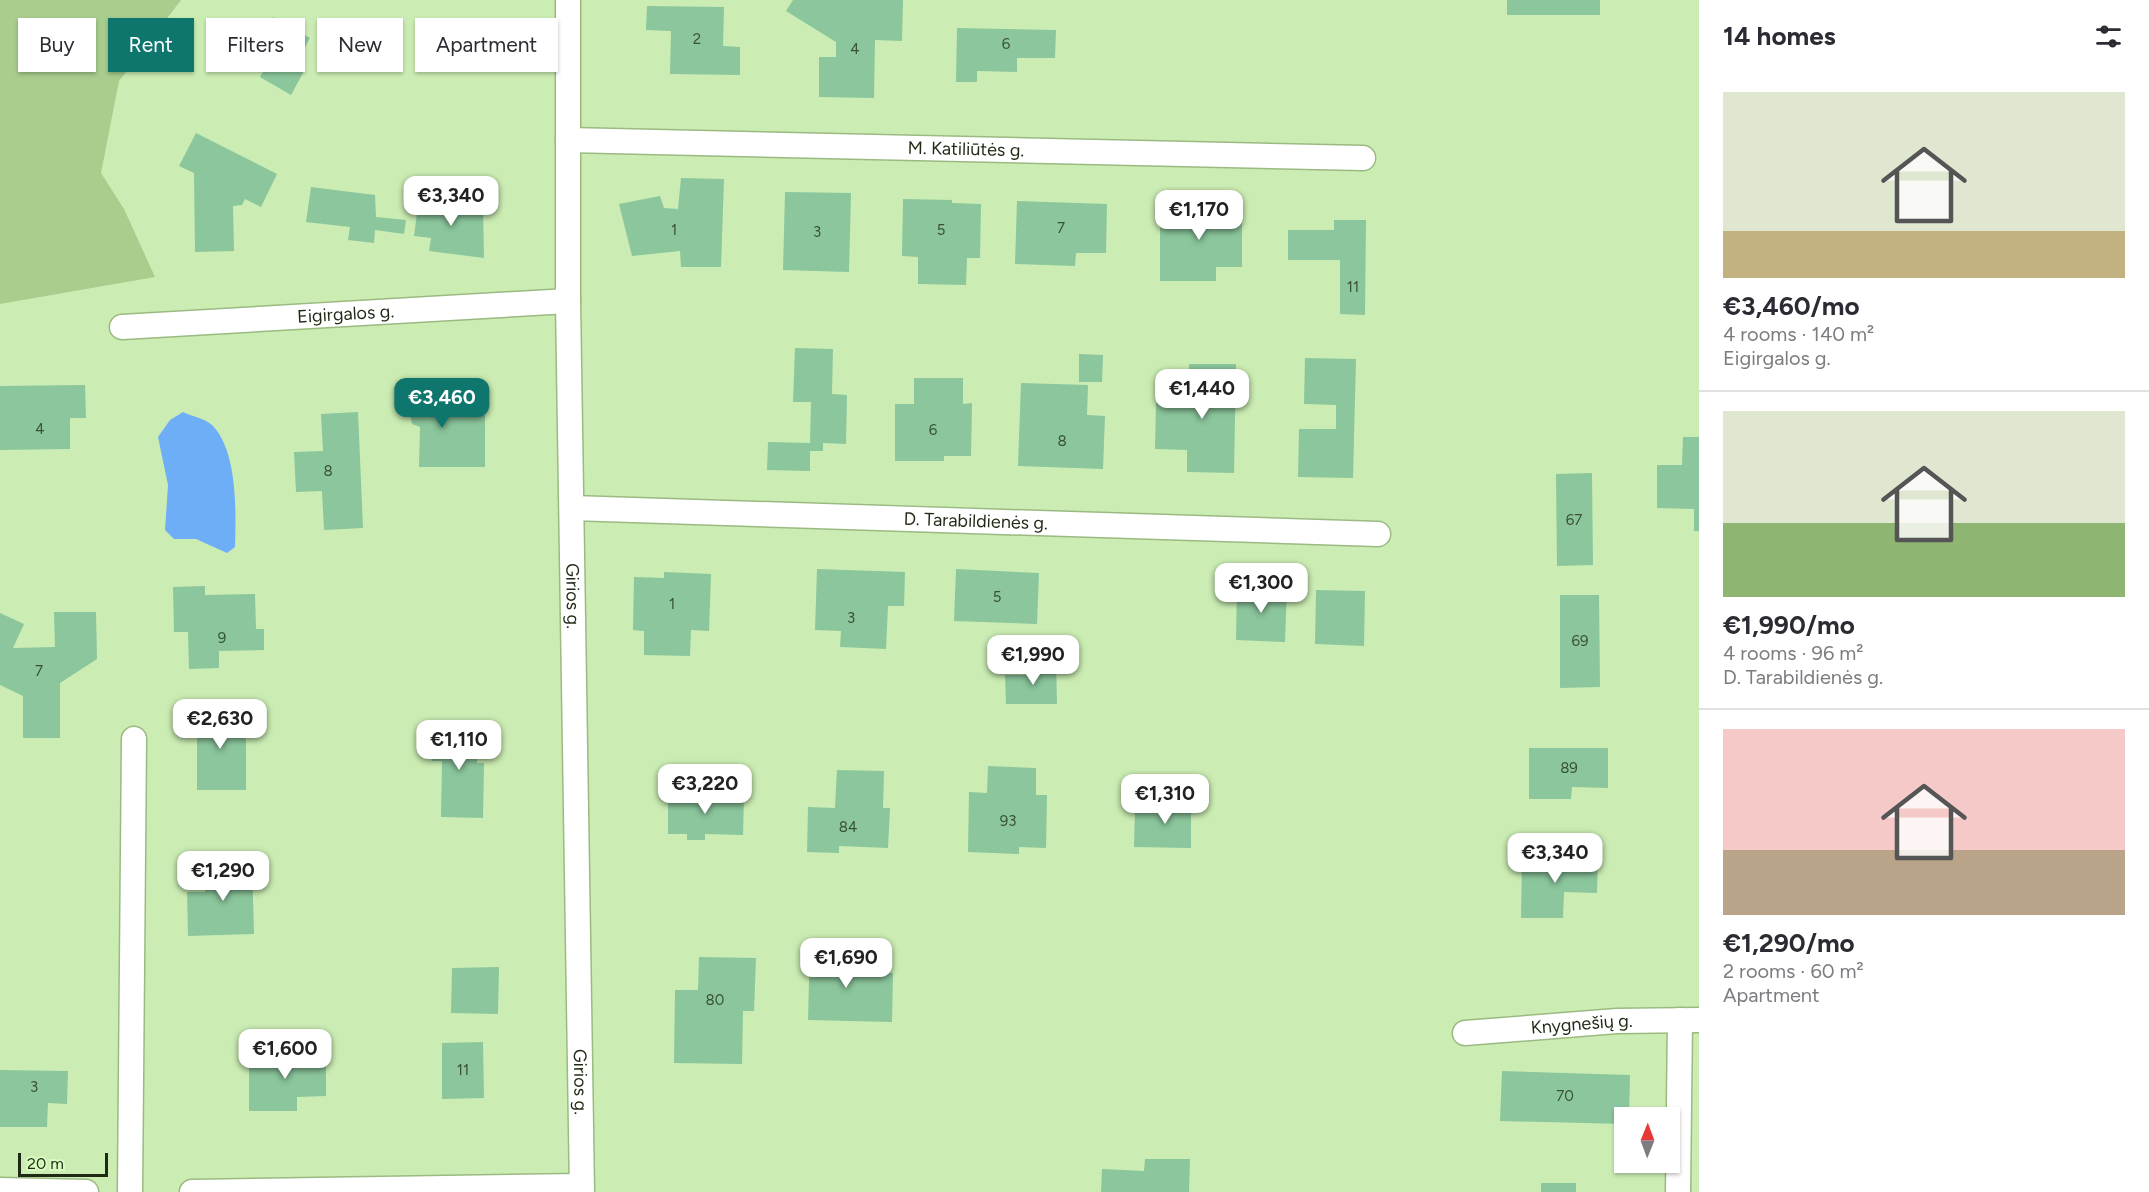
<!DOCTYPE html>
<html lang="en">
<head>
<meta charset="utf-8">
<style>
	:root { --surface:#fff; --page:#f2f2f3; --text:#2b2b33; --muted:#7c7c81; --line:#e1e1e2; --accent:#0f766e }
	body { margin:0; font-family:Figtree,sans-serif; background:var(--page); color:var(--text); height:100vh; display:flex; flex-direction:column; font-size:22px; white-space:nowrap }
	* { box-sizing:border-box; margin:0 }
	p { font-size:20px; color:var(--muted) }
	.icon { flex:none; width:33px; height:33px; fill:none; stroke:currentColor; stroke-width:2; stroke-linecap:round; stroke-linejoin:round }
	.map { position:relative; flex:1; overflow:hidden }
	.side { display:flex; flex-direction:column; background:var(--surface); width:450px }
	.side>* { flex:none }
	.banner { position:absolute; left:18px; top:18px; width:570px; height:54px; display:flex; gap:12px }
	.needle { width:39px; rotate:1deg }
	.fabs { position:absolute; left:1614px; top:1107px; display:grid; gap:12px }
	.fabs a { display:grid; place-items:center; width:66px; height:66px; border-radius:0px; background:var(--surface); box-shadow:0 2px 4px #0004; font-size:30px }
	.scale { position:absolute; left:18px; bottom:15px; width:90px; box-sizing:border-box; padding-left:6px; border:3px solid #1e2a14; border-top:0; font-size:16px; line-height:21px; white-space:nowrap; color:#1e2a14; -webkit-text-stroke:4px #d8fbc0; paint-order:stroke }
	.price { position:absolute; translate:-50% -51px; padding:0 14px; border-radius:12px; background:#fff; color:#222; font-size:20px; line-height:39px; filter:drop-shadow(0 2px 3px #0008) }
	.price::after { content:''; position:absolute; left:50%; top:36px; width:18px; height:14px; margin-left:-9px; background:inherit; clip-path:polygon(0 0,100% 0,50% 100%) }
	.price.active { background:var(--accent); color:#fff }
	ul { padding:0; list-style:none }
	li { display:grid; align-content:center; gap:12px; height:318px; padding:0 24px }
	li+li { border-top:2px solid var(--line) }
	li span { display:grid; place-items:center; height:186px; border-radius:0px; color:#555 }
	li>.icon { margin-inline-start:auto }
	span .icon { width:108px; height:108px; fill:#fffc; stroke-width:1 }
	li b { font-size:26px }
	h2 { display:flex; justify-content:space-between; align-items:center; height:72px; padding:0 24px; font-size:26px }
	.tag { padding:0 21px; border-radius:0px; background:var(--surface); box-shadow:0 2px 4px #0004; font-size:21px; line-height:54px }
	.tag.active { background:var(--accent); color:#fff }
	main { display:flex; flex:1; min-height:0 }
	.map>svg:first-child { display:block }
	.green { fill:#a8cd8d }
	.water { fill:#6eaef7 }
	.building { fill:#8bc69c }
	.lines { fill:none; stroke-linecap:round; stroke-linejoin:round }
	.street-casing { stroke:#9aba82; stroke-width:27 }
	.street { stroke:#fff; stroke-width:24 }
	.labels { text-anchor:middle; stroke-width:6; stroke-linejoin:round; paint-order:stroke }
	.number-label { font-size:15px; fill:#395136 }
	.street-label { font-size:18px; fill:#1e2a14; stroke:#d8fbc0 }
</style>
</head>
<body>
<main>
<div class="map">
<svg width="1699" height="1192" viewBox="0 0 1699 1192">
	<rect width="100%" height="100%" fill="#cbedb3"/>
	<polygon class="green" points="0,0 181,0 119,81 101,173 124,209 155,277 0,304"/>
	<path class="water" d="M183 412C191 416 206 419 212 425 238 451 236 513 235 547L227 553 196 539H174L165 530 168 485 158 437 170 420Z"/>
	<g class="building">
		<polygon points="793,0 903,0 902,41 875,40 874,98 819,97 819,57 836,57 836,42 786,11"/>
		<rect x="1507" y="0" width="93" height="15"/>
		<polygon points="647,6 724,7 723,46 740,47 740,75 670,74 671,31 646,30"/>
		<polygon points="273,17 310,38 295,66 304,71 291,95 260,77 273,53 258,45"/>
		<polygon points="957,28 1056,30 1055,58 1017,58 1017,72 977,71 977,82 956,82"/>
		<polygon points="196,133 277,174 261,207 245,199 242,205 233,206 234,251 195,252 194,173 179,166"/>
		<polygon points="681,178 724,179 721,267 681,267 680,251 632,256 619,204 660,196 664,208 678,209"/>
		<polygon points="311,187 375,195 376,217 406,220 404,234 375,230 374,243 348,240 350,227 306,222"/>
		<polygon points="785,192 851,193 849,272 783,270"/>
		<polygon points="419,198 483,207 484,258 429,251 431,238 414,236"/>
		<polygon points="903,199 952,200 952,203 981,204 980,258 967,258 966,285 918,284 918,257 902,256"/>
		<polygon points="1017,201 1107,204 1106,253 1076,253 1075,266 1015,264"/>
		<polygon points="1160,205 1242,205 1242,267 1216,267 1216,281 1160,281"/>
		<polygon points="1334,220 1366,220 1365,315 1340,314 1340,260 1288,260 1288,230 1334,230"/>
		<polygon points="795,348 833,349 832,394 847,395 846,444 823,443 823,451 810,451 810,471 767,470 768,442 810,443 811,402 793,402"/>
		<polygon points="1079,354 1103,355 1102,382 1079,382"/>
		<polygon points="1305,358 1356,359 1353,478 1298,477 1299,429 1336,429 1336,405 1304,404"/>
		<polygon points="1189,364 1236,364 1234,473 1187,472 1187,450 1155,449 1156,403 1188,403"/>
		<polygon points="914,378 963,378 963,404 972,403 971,456 944,456 944,461 895,461 895,404 914,404"/>
		<polygon points="400,379 437,379 437,416 485,415 485,467 419,467 420,427 412,424 410,414 400,414"/>
		<polygon points="1021,383 1088,385 1087,415 1105,416 1103,469 1018,466"/>
		<polygon points="85,385 86,418 70,418 70,449 0,450 0,386"/>
		<polygon points="358,412 363,528 324,530 322,491 296,492 294,452 323,451 321,414"/>
		<polygon points="1683,437 1699,437 1699,531 1694,531 1694,509 1657,508 1657,465 1682,465"/>
		<polygon points="1592,473 1593,565 1557,566 1556,474"/>
		<polygon points="817,569 905,572 904,606 888,606 886,649 840,647 841,631 815,630"/>
		<polygon points="956,569 1039,573 1037,624 954,621"/>
		<polygon points="664,572 711,574 709,631 691,630 690,656 644,655 644,631 633,630 634,577 664,578"/>
		<polygon points="205,586 205,595 255,594 256,629 264,629 264,650 219,651 219,668 189,669 188,632 174,632 173,587"/>
		<polygon points="1237,586 1287,587 1285,642 1236,640"/>
		<polygon points="1316,590 1365,591 1364,646 1315,644"/>
		<polygon points="1560,595 1599,595 1600,687 1560,688"/>
		<polygon points="54,612 96,612 97,659 60,683 60,738 23,738 23,696 0,685 0,613 24,624 13,648 55,647"/>
		<polygon points="1027,663 1056,663 1057,704 1006,704 1005,675 1027,675"/>
		<polygon points="187,713 246,713 246,790 197,790 197,731 188,732"/>
		<polygon points="432,725 478,726 477,763 484,763 483,818 441,817 442,761 432,761"/>
		<polygon points="1529,748 1608,748 1608,788 1572,787 1571,799 1529,799"/>
		<polygon points="988,766 1036,768 1036,795 1047,795 1046,848 1019,847 1019,854 968,852 969,792 987,793"/>
		<polygon points="837,770 884,771 883,808 890,808 888,848 839,846 839,853 807,852 808,807 835,808"/>
		<polygon points="668,793 722,793 722,799 744,798 743,835 705,834 705,840 687,840 687,834 668,834"/>
		<polygon points="1171,795 1191,795 1191,848 1134,847 1135,808 1171,809"/>
		<polygon points="1522,857 1598,858 1597,893 1564,892 1563,918 1521,918"/>
		<polygon points="252,862 254,934 188,936 187,892 205,892 205,863"/>
		<polygon points="810,943 844,944 844,972 893,973 892,1022 808,1020"/>
		<polygon points="699,957 756,958 754,1011 743,1011 742,1064 674,1063 675,990 698,990"/>
		<polygon points="499,967 498,1014 451,1013 452,968"/>
		<polygon points="483,1042 484,1098 442,1099 442,1043"/>
		<polygon points="249,1054 326,1054 326,1096 297,1097 297,1111 249,1111"/>
		<polygon points="0,1070 68,1071 67,1104 48,1103 47,1127 0,1127"/>
		<polygon points="1502,1071 1630,1075 1629,1118 1624,1118 1624,1124 1500,1121"/>
		<polygon points="1145,1159 1190,1159 1189,1192 1101,1192 1102,1169 1144,1171"/>
		<rect x="1541" y="1183" width="35" height="9"/>
	</g>
	<g class="lines">
		<defs>
			<g id="street">
				<path id="s1" d="M568 0V301L582 1192"/>
				<path id="s2" d="M568 140 1363 158"/>
				<path id="s3" d="M122 327 568 301"/>
				<path id="s4" d="M572 508 1378 534"/>
				<path id="s5" d="M1465 1033 1617 1021 1699 1020"/>
				<polyline points="0,1190 86,1192"/>
				<polyline points="130,1192 134,739"/>
				<polyline points="192,1192 581,1186"/>
				<polyline points="1678,1192 1680,1020"/>
			</g>
		</defs>
		<use href="#street" class="street-casing"/>
		<use href="#street" class="street"/>
	</g>
	<g class="labels">
		<g class="number-label">
			<text x="697" y="44">2</text>
			<text x="1006" y="49">6</text>
			<text x="855" y="54">4</text>
			<text x="1061" y="233">7</text>
			<text x="674" y="235">1</text>
			<text x="941" y="235">5</text>
			<text x="817" y="237">3</text>
			<text x="1353" y="292">11</text>
			<text x="40" y="434">4</text>
			<text x="933" y="435">6</text>
			<text x="1062" y="446">8</text>
			<text x="328" y="476">8</text>
			<text x="1574" y="525">67</text>
			<text x="997" y="602">5</text>
			<text x="672" y="609">1</text>
			<text x="851" y="623">3</text>
			<text x="222" y="643">9</text>
			<text x="1580" y="646">69</text>
			<text x="39" y="676">7</text>
			<text x="1569" y="773">89</text>
			<text x="1008" y="826">93</text>
			<text x="848" y="832">84</text>
			<text x="715" y="1005">80</text>
			<text x="463" y="1075">11</text>
			<text x="34" y="1092">3</text>
			<text x="1565" y="1101">70</text>
		</g>
		<g class="street-label">
			<text dy="6" stroke="none"><textPath href="#s2" startOffset="398">M. Katiliūtės g.</textPath></text>
			<text dy="6" stroke="none"><textPath href="#s3" startOffset="224">Eigirgalos g.</textPath></text>
			<text dy="6" stroke="none"><textPath href="#s4" startOffset="404">D. Tarabildienės g.</textPath></text>
			<text dy="6" stroke="none"><textPath href="#s1" startOffset="596">Girios g.</textPath></text>
			<text dy="6" stroke="none"><textPath href="#s5" startOffset="117">Knygnešių g.</textPath></text>
			<text dy="6" stroke="none"><textPath href="#s1" startOffset="1082">Girios g.</textPath></text>
		</g>
	</g>
</svg>
<div class="fabs">
<a><svg class="needle" viewBox="-14 -14 28 28"><path d="M0-13l5 13h-10z" fill="#e53935"/><path d="M0 13l5-13h-10z" fill="#7c7c81"/></svg></a>
</div>
<div class="scale">20 m</div>
<b class="price" style="left:451px;top:227px">€3,340</b>
<b class="price" style="left:1199px;top:241px">€1,170</b>
<b class="price" style="left:1202px;top:420px">€1,440</b>
<b class="price active" style="left:442px;top:429px">€3,460</b>
<b class="price" style="left:1261px;top:614px">€1,300</b>
<b class="price" style="left:1033px;top:686px">€1,990</b>
<b class="price" style="left:220px;top:750px">€2,630</b>
<b class="price" style="left:459px;top:771px">€1,110</b>
<b class="price" style="left:705px;top:815px">€3,220</b>
<b class="price" style="left:1165px;top:825px">€1,310</b>
<b class="price" style="left:1555px;top:884px">€3,340</b>
<b class="price" style="left:223px;top:902px">€1,290</b>
<b class="price" style="left:846px;top:989px">€1,690</b>
<b class="price" style="left:285px;top:1080px">€1,600</b>
<div class="banner">
<a class="tag">Buy</a>
<a class="tag active">Rent</a>
<a class="tag">Filters</a>
<a class="tag">New</a>
<a class="tag">Apartment</a>
</div>
</div>
<section class="side">
<h2>14 homes<svg class="icon" aria-label="filters" viewBox="0 0 24 24"><path d="M4 7h16M4 17h16"/><circle cx="9" cy="7" r="2"/><circle cx="15" cy="17" r="2"/></svg></h2>
<ul>
<li><span style="background:linear-gradient(#dfe7d0 75%,#c2b280 0)"><svg class="icon" aria-label="home" viewBox="0 0 24 24"><path d="M3 11l9-7 9 7M6 9v11h12V9"/></svg></span><div><b>€3,460/mo</b><p>4 rooms · 140 m²</p><p>Eigirgalos g.</p></div></li>
<li><span style="background:linear-gradient(#dfe7d0 60%,#8fb573 0)"><svg class="icon" aria-label="home" viewBox="0 0 24 24"><path d="M3 11l9-7 9 7M6 9v11h12V9"/></svg></span><div><b>€1,990/mo</b><p>4 rooms · 96 m²</p><p>D. Tarabildienės g.</p></div></li>
<li><span style="background:linear-gradient(#f6c9c9 65%,#b9a48a 0)"><svg class="icon" aria-label="home" viewBox="0 0 24 24"><path d="M3 11l9-7 9 7M6 9v11h12V9"/></svg></span><div><b>€1,290/mo</b><p>2 rooms · 60 m²</p><p>Apartment</p></div></li>
</ul>
</section>
</main>
</body>
</html>
